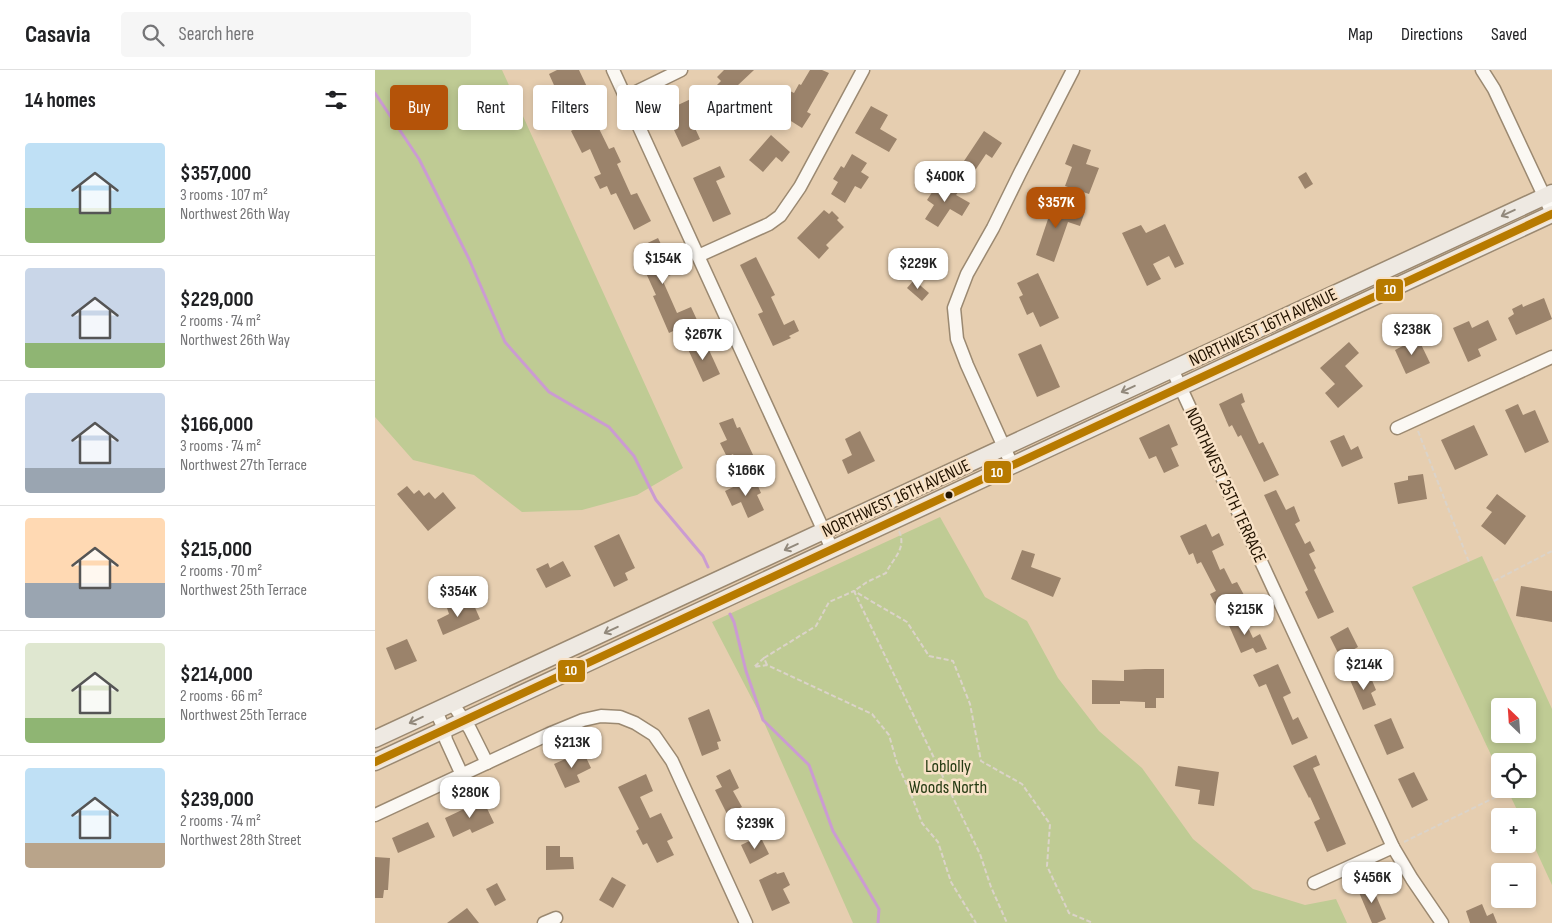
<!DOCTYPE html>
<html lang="en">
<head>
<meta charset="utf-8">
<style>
	:root { --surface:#fff; --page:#f6f6f6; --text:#202124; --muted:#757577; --line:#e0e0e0; --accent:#b45309 }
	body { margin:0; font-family:"Sofia Sans Condensed",sans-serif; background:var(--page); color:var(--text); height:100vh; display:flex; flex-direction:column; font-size:19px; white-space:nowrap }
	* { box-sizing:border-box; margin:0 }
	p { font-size:16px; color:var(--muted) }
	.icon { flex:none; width:28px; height:28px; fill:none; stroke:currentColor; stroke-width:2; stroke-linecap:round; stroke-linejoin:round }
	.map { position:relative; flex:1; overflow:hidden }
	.panel { display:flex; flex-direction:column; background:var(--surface); width:375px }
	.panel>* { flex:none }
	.hud { position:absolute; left:15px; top:15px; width:475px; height:45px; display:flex; gap:10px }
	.needle { width:32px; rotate:335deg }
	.tools { position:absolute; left:1116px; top:628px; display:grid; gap:10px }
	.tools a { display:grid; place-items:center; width:45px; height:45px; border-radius:5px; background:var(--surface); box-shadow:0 2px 8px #0003; font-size:25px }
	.price { position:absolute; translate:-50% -42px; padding:0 11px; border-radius:10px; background:#fff; color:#222; font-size:16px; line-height:32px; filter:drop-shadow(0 1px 2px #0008) }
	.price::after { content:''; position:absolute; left:50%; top:30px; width:15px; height:11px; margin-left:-8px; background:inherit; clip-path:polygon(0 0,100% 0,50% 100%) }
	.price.active { background:var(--accent); color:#fff }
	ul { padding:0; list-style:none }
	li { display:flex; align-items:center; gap:15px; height:125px; padding:0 25px }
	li+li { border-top:1px solid var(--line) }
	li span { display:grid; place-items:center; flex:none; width:140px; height:100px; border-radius:5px; color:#555 }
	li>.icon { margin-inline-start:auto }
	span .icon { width:60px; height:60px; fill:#fffc; stroke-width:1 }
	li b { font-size:21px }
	h2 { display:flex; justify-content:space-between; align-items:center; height:60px; padding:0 25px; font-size:21px }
	.pill { padding:0 18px; border-radius:5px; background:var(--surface); box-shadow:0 2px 8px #0003; font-size:18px; line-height:45px }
	.pill.active { background:var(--accent); color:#fff }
	header { display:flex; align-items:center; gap:30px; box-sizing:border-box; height:70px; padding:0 25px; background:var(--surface); border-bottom:1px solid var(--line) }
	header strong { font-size:24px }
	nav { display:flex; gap:28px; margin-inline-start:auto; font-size:18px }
	.search { width:350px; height:45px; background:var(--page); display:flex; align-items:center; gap:12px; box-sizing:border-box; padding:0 18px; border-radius:5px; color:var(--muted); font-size:19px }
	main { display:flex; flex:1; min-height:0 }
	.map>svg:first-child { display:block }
	.green { fill:#bfcb94; fill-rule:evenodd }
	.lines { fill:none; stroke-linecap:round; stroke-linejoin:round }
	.stream { stroke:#cb9bd2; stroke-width:3 }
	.building { fill:#9b836b }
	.minor-casing { stroke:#9b8971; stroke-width:15 }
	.secondary-casing { stroke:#9b8971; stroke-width:19 }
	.path { stroke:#dbd3c9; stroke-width:2; stroke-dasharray:5 2.5; stroke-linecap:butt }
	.minor { stroke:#fbf8f3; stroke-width:12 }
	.secondary { stroke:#eee9e2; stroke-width:16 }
	.bus-1-casing { stroke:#f8e2c7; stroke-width:11 }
	.bus-1 { stroke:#b77a00; stroke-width:8 }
	.oneway { stroke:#92897c }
	.bus-dot { fill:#221300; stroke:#f8e2c7; stroke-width:2 }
	.labels { text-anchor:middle; stroke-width:5; stroke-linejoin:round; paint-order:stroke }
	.street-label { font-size:18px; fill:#221300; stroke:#f8e2c7 }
	.park-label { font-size:18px; fill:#253a12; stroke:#f8e2c7 }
	.line-badge { stroke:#f8e2c7; stroke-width:2 }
	.badge-label { font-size:14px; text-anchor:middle; font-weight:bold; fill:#fff }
</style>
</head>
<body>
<header>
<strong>Casavia</strong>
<div class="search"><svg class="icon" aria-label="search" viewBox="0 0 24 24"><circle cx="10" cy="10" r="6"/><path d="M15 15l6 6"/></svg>Search here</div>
<nav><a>Map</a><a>Directions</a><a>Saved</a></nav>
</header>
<main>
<section class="panel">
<h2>14 homes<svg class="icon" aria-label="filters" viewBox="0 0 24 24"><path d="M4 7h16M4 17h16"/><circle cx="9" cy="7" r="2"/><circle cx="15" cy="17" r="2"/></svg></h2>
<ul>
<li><span style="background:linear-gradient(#bfe0f5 65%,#8fb573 0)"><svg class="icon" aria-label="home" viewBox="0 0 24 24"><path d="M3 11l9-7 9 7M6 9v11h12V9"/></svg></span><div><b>$357,000</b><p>3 rooms · 107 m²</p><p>Northwest 26th Way</p></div></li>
<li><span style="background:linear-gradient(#c9d6e8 75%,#8fb573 0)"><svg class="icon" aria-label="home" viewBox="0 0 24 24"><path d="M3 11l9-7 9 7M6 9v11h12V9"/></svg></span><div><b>$229,000</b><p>2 rooms · 74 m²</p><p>Northwest 26th Way</p></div></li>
<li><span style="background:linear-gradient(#c9d6e8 75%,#9aa5b1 0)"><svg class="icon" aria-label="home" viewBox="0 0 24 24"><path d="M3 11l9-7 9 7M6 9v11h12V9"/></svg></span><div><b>$166,000</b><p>3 rooms · 74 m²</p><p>Northwest 27th Terrace</p></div></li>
<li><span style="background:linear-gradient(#ffd9b3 65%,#9aa5b1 0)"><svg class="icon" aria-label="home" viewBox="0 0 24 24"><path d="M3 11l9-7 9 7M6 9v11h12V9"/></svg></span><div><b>$215,000</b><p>2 rooms · 70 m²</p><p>Northwest 25th Terrace</p></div></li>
<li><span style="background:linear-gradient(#dfe7d0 75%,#8fb573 0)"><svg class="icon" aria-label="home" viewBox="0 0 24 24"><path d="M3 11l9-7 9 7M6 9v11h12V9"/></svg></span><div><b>$214,000</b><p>2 rooms · 66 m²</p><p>Northwest 25th Terrace</p></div></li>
<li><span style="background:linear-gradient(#bfe0f5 75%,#b9a48a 0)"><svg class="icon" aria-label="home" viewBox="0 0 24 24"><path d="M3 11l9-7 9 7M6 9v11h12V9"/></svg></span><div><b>$239,000</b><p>2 rooms · 74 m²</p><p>Northwest 28th Street</p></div></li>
</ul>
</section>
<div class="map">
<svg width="1177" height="853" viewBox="0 0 1177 853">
	<rect width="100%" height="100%" fill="#e6ceb0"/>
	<g class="green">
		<polygon points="0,0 127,0 308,398 262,425 207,440 147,442 99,405 38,390 0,347"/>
		<polygon points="565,447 610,527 652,551 683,608 724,661 767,698 818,769 878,819 930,835 961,829 972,853 478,853 388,650 337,552"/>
		<path d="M1107 486 1177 639V815L1153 763 1152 746H1145L1132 719H1152V691H1125V704L1037 517ZM1152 636V664H1125V636Z"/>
	</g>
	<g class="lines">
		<g class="stream">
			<polyline points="0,23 44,89 94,189 130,272 174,322 234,357 259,386 281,430 328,486 333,497"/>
			<polyline points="355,544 359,552 371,601 388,650 434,695 458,761 504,839 503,853"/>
		</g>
	</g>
	<g class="building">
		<polygon points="182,0 204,0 214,21 207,24 234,79 239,77 246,92 242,94 256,125 262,123 276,151 259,160 241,123 236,125 232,116 225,119 219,107 226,104 215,79 207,83 196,61 203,57 190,32 187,33 174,4"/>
		<polygon points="349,0 379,0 362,16 365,20 352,33 338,19 346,11 342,7"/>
		<polygon points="435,0 447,0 454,3 432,42 436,44 427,58 400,41 413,20 419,23 424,14 426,15"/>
		<polygon points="318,28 323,40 314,45 325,69 307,77 290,41"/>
		<polygon points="496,36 513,45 505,59 522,69 514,82 480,63"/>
		<polygon points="609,61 627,73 617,88 611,84 601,99 589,91"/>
		<polygon points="396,65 415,82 407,92 401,87 388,102 374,90"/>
		<polygon points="698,74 716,80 711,94 724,98 714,124 690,116 697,97 690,94"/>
		<polygon points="477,84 492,93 486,102 494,107 486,119 480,116 470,133 456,124 463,112 458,109 466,96 469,98"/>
		<polygon points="345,96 350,107 341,111 356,144 338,152 318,108"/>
		<polygon points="931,102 938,114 930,119 923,107"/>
		<polygon points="565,110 584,121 581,125 595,133 587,146 575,139 563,157 550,149 559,135 552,130"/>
		<polygon points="674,131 709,144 705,156 693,152 679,192 661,185 674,146 669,145"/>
		<polygon points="449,140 454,144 457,141 464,148 462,150 469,157 451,175 454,178 444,189 422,168"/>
		<polygon points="790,154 809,194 800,198 794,186 778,194 786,209 772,216 747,163 766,155 771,163"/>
		<polygon points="283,168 300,203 287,209 302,243 316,237 322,250 294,263 278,226 281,225 260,179"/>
		<polygon points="381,187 400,225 396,227 409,255 419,250 424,261 414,266 416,268 398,276 383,244 388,242 365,195"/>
		<polygon points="663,203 684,248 665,257 658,242 652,245 644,227 648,225 642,213"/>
		<polygon points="539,210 554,223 547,231 532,218"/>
		<polygon points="1169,228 1177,249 1141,265 1133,248 1139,244 1137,239 1147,234 1148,237"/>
		<polygon points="1113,250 1122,270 1103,279 1106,286 1093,292 1078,258 1094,251 1097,258"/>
		<polygon points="1043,268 1055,293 1031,304 1020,280"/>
		<polygon points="329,269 345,304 328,312 312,277"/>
		<polygon points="974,272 984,283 970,296 988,316 963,338 950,323 960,314 945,298"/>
		<polygon points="666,274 685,317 662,327 643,284"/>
		<polygon points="867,323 870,332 866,334 884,374 888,372 904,405 889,412 866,365 863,367 857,355 854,357 844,334"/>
		<polygon points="1143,334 1148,345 1160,340 1174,372 1150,383 1130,340"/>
		<polygon points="358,348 362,358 365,357 379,387 362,394 358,384 352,387 345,373 352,370 344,353"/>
		<polygon points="794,354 803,375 796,378 804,396 789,403 781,386 774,389 764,368"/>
		<polygon points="1099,355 1113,385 1080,400 1066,370"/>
		<polygon points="485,361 500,391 473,404 467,390 477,385 470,369"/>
		<polygon points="969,365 976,380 983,376 988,388 967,397 955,371"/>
		<polygon points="1048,404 1052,429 1023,434 1019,413 1033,410 1033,406"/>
		<polygon points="379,407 386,423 382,425 389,440 373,448 366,432 357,436 350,421"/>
		<polygon points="32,416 39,424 44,420 49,426 54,422 60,429 68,422 81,438 53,461 22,424"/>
		<polygon points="901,420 911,440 919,436 925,451 920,454 930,474 935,471 940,481 934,484 941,498 939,500 959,542 943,549 930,522 933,520 889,425"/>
		<polygon points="1122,424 1151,446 1130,475 1106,456 1117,442 1111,438"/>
		<polygon points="831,454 837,467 844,463 849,475 837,481 845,500 849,498 857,514 862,512 869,525 842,538 835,524 841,521 826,492 822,494 818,483 814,485 805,466"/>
		<polygon points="244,464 260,498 250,503 253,510 239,517 219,476"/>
		<polygon points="647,480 660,484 656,497 686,508 678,527 636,509"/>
		<polygon points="188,491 196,506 171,518 161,499 173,493 175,498"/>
		<polygon points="1146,516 1177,521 1177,552 1141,546"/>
		<polygon points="84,533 86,538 98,533 105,549 68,565 62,550 74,544 72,538"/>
		<polygon points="867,545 878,568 885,564 892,579 881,583 878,578 866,583 852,551"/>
		<polygon points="973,557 983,577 965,587 955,567"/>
		<polygon points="32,569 42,591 20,600 11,578"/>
		<polygon points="903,594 916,623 908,627 918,650 923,647 933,668 917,675 891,614 884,617 878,605"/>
		<polygon points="770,599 789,599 789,628 781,628 781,638 770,638 770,632 745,631 745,634 717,634 717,610 749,611 749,600"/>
		<polygon points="994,603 1001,620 996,623 1001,635 988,640 975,610"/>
		<polygon points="334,639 346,671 342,672 344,679 327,686 313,648"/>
		<polygon points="1016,648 1029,678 1012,685 999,655"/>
		<polygon points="208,681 216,698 202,705 205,712 190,718 179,694"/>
		<polygon points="941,685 945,695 938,698 971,774 952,782 939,752 945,749 935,727 934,728 918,696"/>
		<polygon points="803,696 844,702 839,736 823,734 825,720 800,716"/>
		<polygon points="355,699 364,718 358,721 367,737 352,744 340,720 347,717 341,706"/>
		<polygon points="1039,702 1053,730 1037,738 1023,709"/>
		<polygon points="271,704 278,721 265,727 275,748 286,743 298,768 292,771 299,785 282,793 272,773 268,775 261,761 264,759 243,717"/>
		<polygon points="108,730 119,753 97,763 95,759 78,767 70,748"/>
		<polygon points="53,752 60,767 23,783 17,768"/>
		<polygon points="385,766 394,784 375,794 366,775"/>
		<polygon points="171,776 185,776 185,787 198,787 199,799 171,800"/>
		<polygon points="0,787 15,788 13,820 9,820 8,828 0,828"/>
		<polygon points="401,802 402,804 409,802 415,815 408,819 415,833 397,841 384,810"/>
		<polygon points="237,807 251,815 238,838 224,830"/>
		<polygon points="122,813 131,830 120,836 111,819"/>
		<polygon points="996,814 1011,849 1002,853 997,853 983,820"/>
		<polygon points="1107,834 1112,846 1118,843 1122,853 1095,853 1091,841"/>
		<polygon points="92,838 104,853 72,853"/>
	</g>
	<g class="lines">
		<defs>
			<g id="minor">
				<polyline points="238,0 457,479"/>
				<polyline points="1107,0 1119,19 1177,143"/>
				<polyline points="251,27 306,0"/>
				<polyline points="323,186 394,154 405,146 425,117 488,0"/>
				<polyline points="797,299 1018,777 1037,809 1067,853"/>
				<polyline points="1022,358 1177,287"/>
				<polyline points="637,395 592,295 582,269 579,238 592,204 618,158 645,103 698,0"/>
				<polyline points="77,633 95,659 112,693"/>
				<polyline points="61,641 69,659 71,670 87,705"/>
				<polyline points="0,745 174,664 208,650 226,646 245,647 260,653 279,665 297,691 371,853"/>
				<polyline points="939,813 1018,777"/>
				<polyline points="169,853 181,848"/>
			</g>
			<g id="secondary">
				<polyline points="0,669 1177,123"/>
				<polyline points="0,692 1177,144"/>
			</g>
		</defs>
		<use href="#minor" class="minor-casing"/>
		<use href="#secondary" class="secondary-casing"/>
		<g class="path">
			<polyline points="1043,361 1094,492"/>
			<path d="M524 461C532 479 518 488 511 503L492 512 479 521 605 784 616 817 632 853"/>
			<polyline points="1119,511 1177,481"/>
			<polyline points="389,588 441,556 454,532 479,521 532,552 554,586 578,591 595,634 606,691 647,714 675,754 672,796 694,843 718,853"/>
			<polyline points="392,595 389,588 379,597 392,595 497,644 514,665 522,693 536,724 547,753 563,772 576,812 601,853"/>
			<polyline points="1029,772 1133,721"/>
		</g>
		<use href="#minor" class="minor"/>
		<use href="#secondary" class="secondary"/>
		<defs>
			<polyline id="bus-1" points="0,692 1177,144"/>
		</defs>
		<use href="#bus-1" class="bus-1-casing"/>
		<use href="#bus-1" class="bus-1"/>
	</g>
	<defs><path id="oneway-shaft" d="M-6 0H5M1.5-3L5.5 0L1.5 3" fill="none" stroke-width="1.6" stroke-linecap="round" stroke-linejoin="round" transform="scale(1.25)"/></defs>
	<g class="oneway">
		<use href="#oneway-shaft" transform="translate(1133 143) rotate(155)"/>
		<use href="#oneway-shaft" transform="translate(753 319) rotate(155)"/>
		<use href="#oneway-shaft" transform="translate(416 477) rotate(155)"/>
		<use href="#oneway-shaft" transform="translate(236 560) rotate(155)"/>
		<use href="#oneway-shaft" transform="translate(41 650) rotate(155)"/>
	</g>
	<circle class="bus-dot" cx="574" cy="425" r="4.5"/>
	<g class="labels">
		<g class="street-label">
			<text transform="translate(888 257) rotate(-25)" y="6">NORTHWEST 16TH AVENUE</text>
			<text transform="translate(851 415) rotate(65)" y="6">NORTHWEST 25TH TERRACE</text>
			<text transform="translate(521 428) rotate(-25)" y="6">NORTHWEST 16TH AVENUE</text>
		</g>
		<g class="park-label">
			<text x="573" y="702">Loblolly<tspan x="573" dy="21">Woods North</tspan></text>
		</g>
	</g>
	<g class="line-badge">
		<rect x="1000" y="208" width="29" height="24" rx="5" fill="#b77a00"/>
		<rect x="608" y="390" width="29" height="24" rx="5" fill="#b77a00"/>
		<rect x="182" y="589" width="29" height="24" rx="5" fill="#b77a00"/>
	</g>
	<g class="badge-label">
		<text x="1015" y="224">10</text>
		<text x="622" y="407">10</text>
		<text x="196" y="605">10</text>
	</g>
</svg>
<div class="tools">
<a><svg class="needle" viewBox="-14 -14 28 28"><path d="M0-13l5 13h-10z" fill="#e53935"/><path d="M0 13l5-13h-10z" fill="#757577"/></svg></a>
<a><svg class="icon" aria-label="locate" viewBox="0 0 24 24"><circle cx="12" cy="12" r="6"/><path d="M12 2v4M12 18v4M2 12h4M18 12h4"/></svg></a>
<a>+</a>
<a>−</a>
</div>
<b class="price" style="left:570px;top:133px">$400K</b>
<b class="price active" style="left:681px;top:159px">$357K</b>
<b class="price" style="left:288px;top:215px">$154K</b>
<b class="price" style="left:543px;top:220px">$229K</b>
<b class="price" style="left:1037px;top:286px">$238K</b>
<b class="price" style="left:328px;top:291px">$267K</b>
<b class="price" style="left:371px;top:427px">$166K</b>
<b class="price" style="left:83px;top:548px">$354K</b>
<b class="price" style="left:870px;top:566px">$215K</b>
<b class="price" style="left:989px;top:621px">$214K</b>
<b class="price" style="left:197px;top:699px">$213K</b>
<b class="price" style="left:95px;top:749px">$280K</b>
<b class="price" style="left:380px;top:780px">$239K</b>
<b class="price" style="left:997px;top:834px">$456K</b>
<div class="hud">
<a class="pill active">Buy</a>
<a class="pill">Rent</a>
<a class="pill">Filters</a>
<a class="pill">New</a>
<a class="pill">Apartment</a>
</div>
</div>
</main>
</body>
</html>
